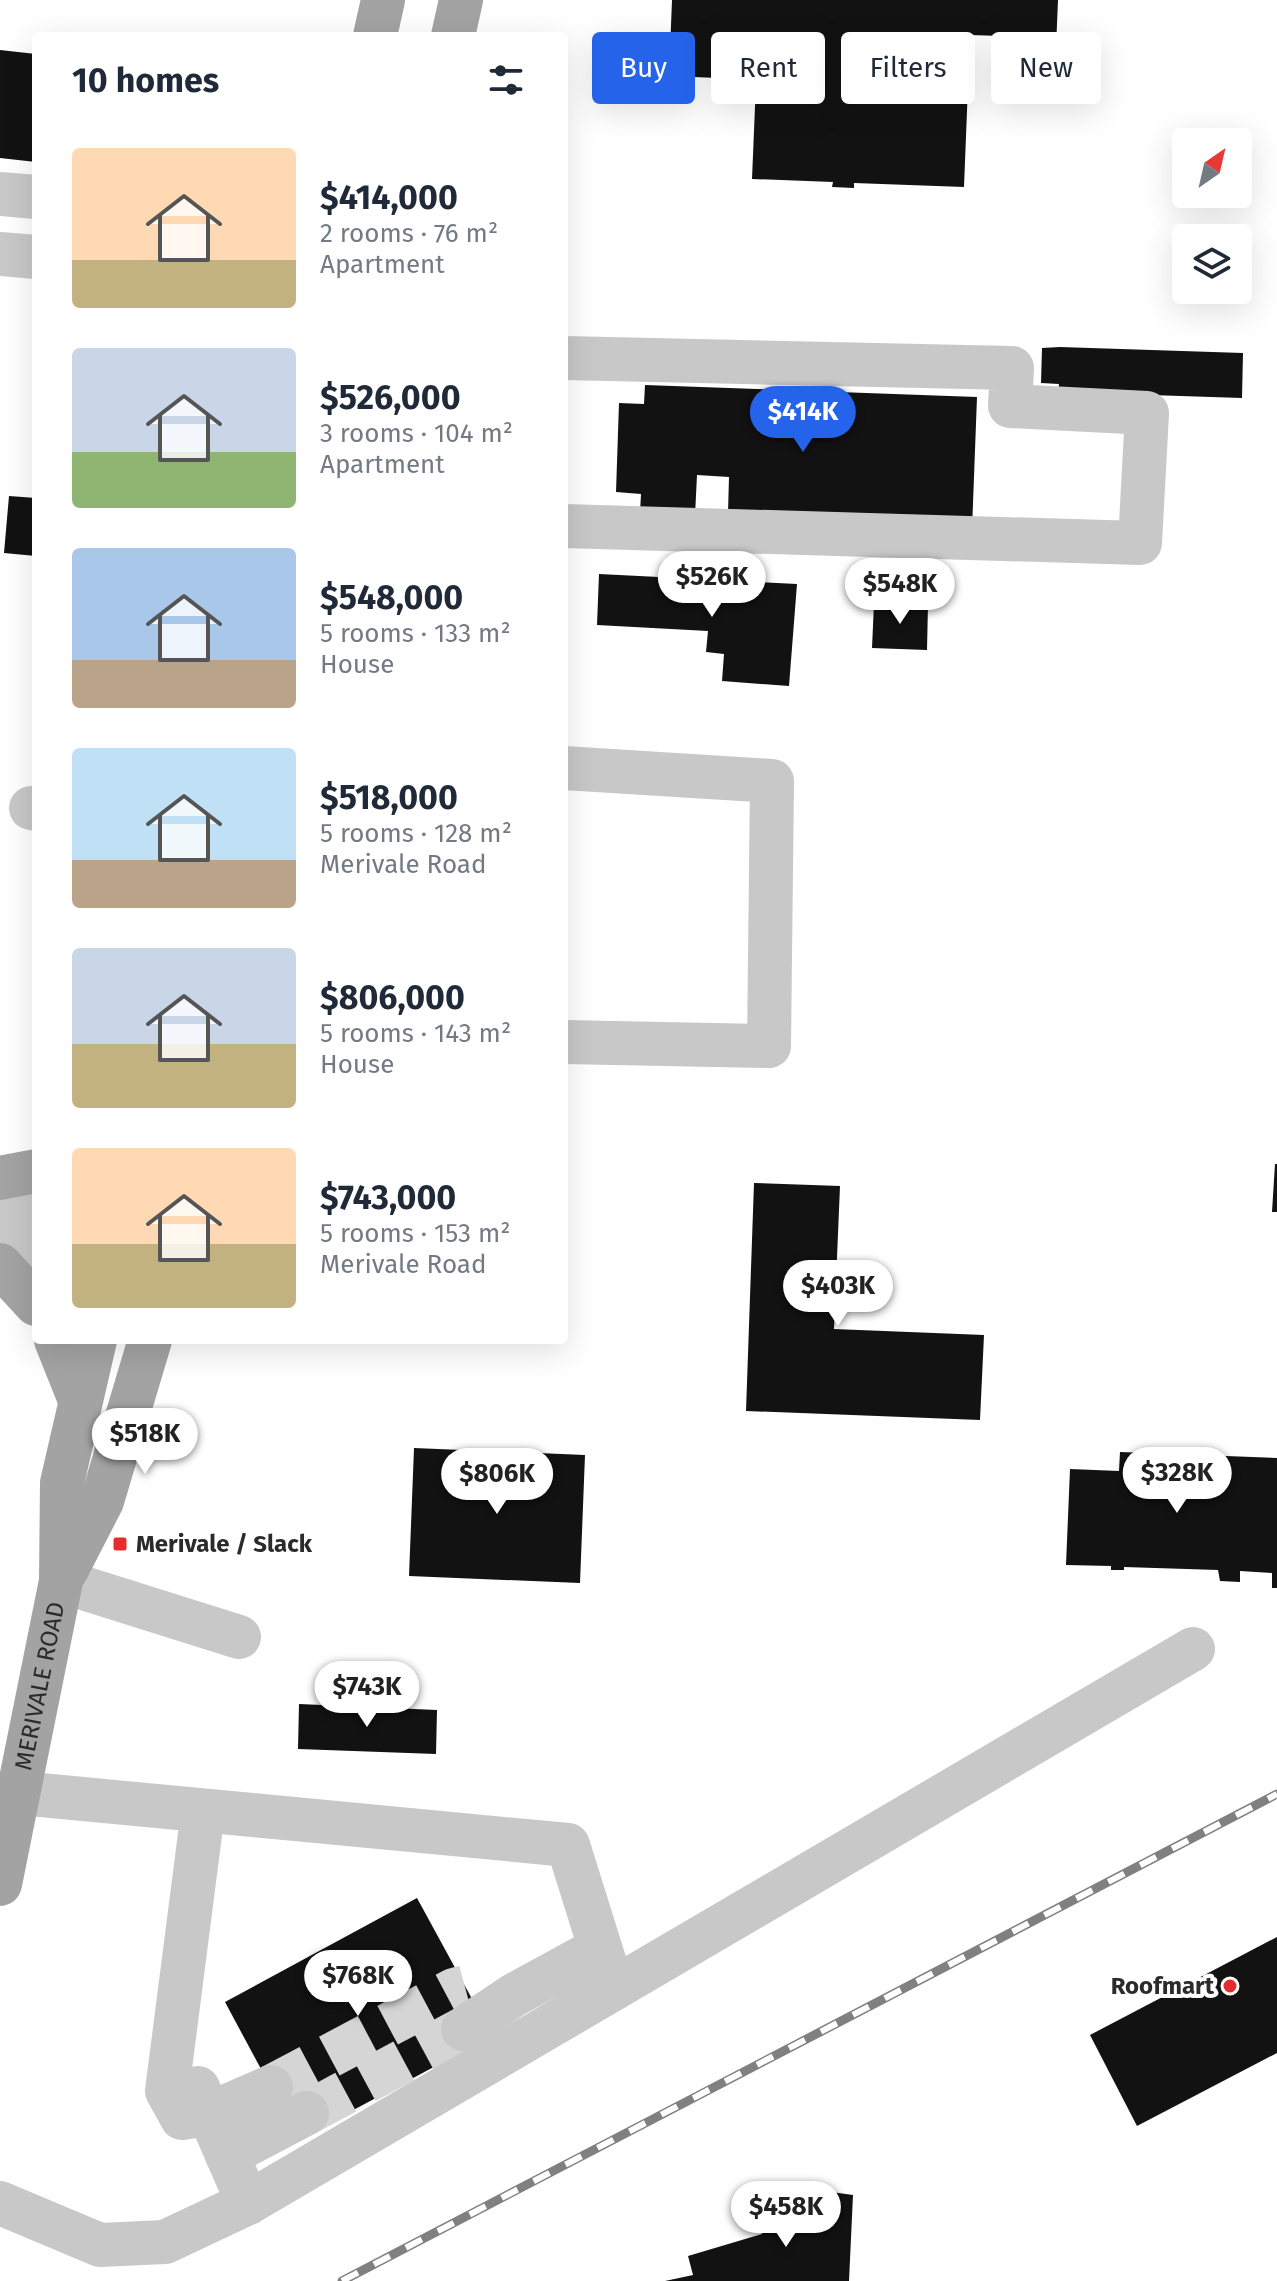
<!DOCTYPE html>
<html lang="en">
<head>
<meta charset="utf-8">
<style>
	:root { --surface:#fff; --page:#f2f2f3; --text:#1f2937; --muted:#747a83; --accent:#2563eb }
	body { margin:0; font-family:"Fira Sans",sans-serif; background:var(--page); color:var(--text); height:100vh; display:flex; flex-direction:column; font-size:30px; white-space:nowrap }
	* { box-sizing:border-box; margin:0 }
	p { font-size:26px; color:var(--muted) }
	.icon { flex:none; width:44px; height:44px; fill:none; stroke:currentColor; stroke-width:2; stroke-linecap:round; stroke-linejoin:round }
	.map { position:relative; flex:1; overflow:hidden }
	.drawer { position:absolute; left:32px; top:32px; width:536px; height:1312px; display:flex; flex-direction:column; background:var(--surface); border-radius:8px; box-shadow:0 8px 32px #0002 }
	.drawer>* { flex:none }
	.top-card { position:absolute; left:592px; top:32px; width:564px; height:72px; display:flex; gap:16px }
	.needle { width:52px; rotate:34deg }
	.buttons { position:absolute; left:1172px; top:128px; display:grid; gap:16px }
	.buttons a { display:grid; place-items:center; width:80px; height:80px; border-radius:8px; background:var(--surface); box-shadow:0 8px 32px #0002; font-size:40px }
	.price { position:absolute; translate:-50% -68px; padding:0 18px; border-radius:28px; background:#fff; color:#222; font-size:26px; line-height:52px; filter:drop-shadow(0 2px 4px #0008) }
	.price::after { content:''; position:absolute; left:50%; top:48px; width:24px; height:18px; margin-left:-12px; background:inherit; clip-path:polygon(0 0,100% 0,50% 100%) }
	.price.on { background:var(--accent); color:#fff }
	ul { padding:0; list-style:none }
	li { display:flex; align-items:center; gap:24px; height:200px; padding:0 40px }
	li span { display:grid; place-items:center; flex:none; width:224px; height:160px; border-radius:8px; color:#555 }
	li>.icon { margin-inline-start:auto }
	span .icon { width:96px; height:96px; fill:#fffc; stroke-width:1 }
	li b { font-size:34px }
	h2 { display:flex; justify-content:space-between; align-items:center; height:96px; padding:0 40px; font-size:34px }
	.pill { padding:0 28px; border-radius:8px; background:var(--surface); box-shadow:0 8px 32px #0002; font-size:28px; line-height:72px }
	.pill.on { background:var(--accent); color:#fff }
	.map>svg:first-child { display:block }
	.building { fill:#121212 }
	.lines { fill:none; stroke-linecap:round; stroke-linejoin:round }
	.minor-tunnel { stroke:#d5d5d5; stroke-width:44; stroke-dasharray:44 22; stroke-linecap:butt }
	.minor { stroke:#c8c8c8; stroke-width:44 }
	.major { stroke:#a3a3a3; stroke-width:44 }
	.rail-casing { stroke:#808080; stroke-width:9 }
	.rail { stroke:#fff; stroke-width:6; stroke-dasharray:18; stroke-linecap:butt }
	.poi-dot { fill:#e52b2c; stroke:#fff; stroke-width:3 }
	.labels { text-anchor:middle; stroke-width:8; stroke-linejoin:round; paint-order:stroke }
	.poi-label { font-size:24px; font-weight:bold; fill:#2b2b2b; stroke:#fff; text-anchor:start }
	.street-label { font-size:24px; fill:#2b2b2b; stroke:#fff }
</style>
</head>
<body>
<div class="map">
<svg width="1277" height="2281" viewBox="0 0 1277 2281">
	<rect width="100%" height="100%" fill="#fff"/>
	<g class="building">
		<polygon points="672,0 1058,0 1056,48 1030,48 1030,37 970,35 964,187 854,183 854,188 832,187 833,182 752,179 757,58 719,57 718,78 669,76"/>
		<polygon points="0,50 36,54 36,162 0,158"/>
		<polygon points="1060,347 1243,353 1242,398 1058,392 1059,384 1041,383 1042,348"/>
		<polygon points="645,385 977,397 972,530 728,513 729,477 697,475 695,516 640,513 641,494 616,492 619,403 644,404"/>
		<polygon points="9,496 36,498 36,556 4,553"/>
		<polygon points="599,574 797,584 789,686 722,681 724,654 706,652 708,631 597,625"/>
		<polygon points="874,603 928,604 927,650 872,648"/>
		<polygon points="1275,1164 1277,1164 1277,1212 1272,1212"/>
		<polygon points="754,1183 840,1186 834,1329 984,1335 980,1420 746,1411"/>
		<polygon points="414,1448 585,1455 580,1583 409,1576"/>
		<polygon points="1120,1452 1277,1458 1277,1588 1272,1588 1272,1573 1240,1571 1240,1582 1220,1581 1218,1570 1124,1567 1124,1570 1111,1570 1111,1566 1066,1565 1070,1469 1119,1471"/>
		<polygon points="299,1704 437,1710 436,1754 298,1749"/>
		<polygon points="417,1898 477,2008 473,2046 316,2130 284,2112 225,2002"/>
		<polygon points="1277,1937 1277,2053 1137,2126 1090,2035"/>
		<polygon points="824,2191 853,2195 849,2281 665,2281 693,2275 688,2256 762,2234 763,2215 825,2215"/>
	</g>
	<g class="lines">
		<g class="minor-tunnel">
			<polyline points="271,2087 454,1990 465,1987"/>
			<polyline points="307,2113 463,2029"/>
		</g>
		<g class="minor">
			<polyline points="0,194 36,197"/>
			<polyline points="0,254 36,257"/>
			<polyline points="564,358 1012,368 1010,406 1147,413 1140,543 564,526"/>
			<polyline points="564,768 772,781 769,1046 564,1042"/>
			<polyline points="31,808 36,809"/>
			<polyline points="0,1205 36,1213"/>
			<polyline points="0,1242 36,1249"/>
			<polyline points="61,1581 239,1637"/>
			<polyline points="20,1793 568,1845 613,1989"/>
			<polyline points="203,1811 167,2091 182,2118 209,2114 271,2087"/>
			<polyline points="463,2029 514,1995 600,1948"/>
			<polyline points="198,2088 248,2203"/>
			<polyline points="227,2155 307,2113"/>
			<polyline points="0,2203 100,2245 165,2242 248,2203 1193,1649"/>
		</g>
		<g class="major">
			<polyline points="375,36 383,0"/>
			<polyline points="453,36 461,0"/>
			<polyline points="0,1178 36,1171"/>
			<polyline points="0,1265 36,1304"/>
			<polyline points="56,1340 80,1400"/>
			<polyline points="66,1571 102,1501 150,1340"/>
			<path id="s1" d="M0 1884 61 1581 62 1483 95 1340"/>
		</g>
		<defs>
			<polyline id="rail" points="342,2281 1277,1794"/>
		</defs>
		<use href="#rail" class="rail-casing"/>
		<use href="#rail" class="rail"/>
	</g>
	<g class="poi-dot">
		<rect x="112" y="1536" width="16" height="16" rx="4"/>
		<circle cx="1230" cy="1986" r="8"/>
	</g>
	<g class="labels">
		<g class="poi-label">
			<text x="136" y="1552">Merivale / Slack</text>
			<text x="1214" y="1994" text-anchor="end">Roofmart</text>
		</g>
		<g class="street-label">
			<text dy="8" stroke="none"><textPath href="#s1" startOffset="202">MERIVALE ROAD</textPath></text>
		</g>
	</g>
</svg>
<div class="buttons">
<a><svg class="needle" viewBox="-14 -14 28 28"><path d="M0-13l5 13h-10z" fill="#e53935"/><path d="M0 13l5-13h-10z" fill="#747a83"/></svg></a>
<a><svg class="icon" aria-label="layers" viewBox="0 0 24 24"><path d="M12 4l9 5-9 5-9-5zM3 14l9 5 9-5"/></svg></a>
</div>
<b class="price on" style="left:803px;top:454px">$414K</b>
<b class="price" style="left:712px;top:619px">$526K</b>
<b class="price" style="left:900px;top:626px">$548K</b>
<b class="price" style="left:838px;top:1328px">$403K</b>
<b class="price" style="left:145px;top:1476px">$518K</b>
<b class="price" style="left:1177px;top:1515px">$328K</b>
<b class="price" style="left:497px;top:1516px">$806K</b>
<b class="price" style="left:367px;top:1729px">$743K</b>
<b class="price" style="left:358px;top:2018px">$768K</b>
<b class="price" style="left:786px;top:2249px">$458K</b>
<div class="top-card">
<a class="pill on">Buy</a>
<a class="pill">Rent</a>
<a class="pill">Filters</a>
<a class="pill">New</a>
</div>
<section class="drawer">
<h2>10 homes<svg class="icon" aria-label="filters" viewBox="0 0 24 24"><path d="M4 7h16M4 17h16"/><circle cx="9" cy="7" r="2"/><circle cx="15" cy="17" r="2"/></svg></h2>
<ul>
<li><span style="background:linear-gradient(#ffd9b3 70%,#c2b280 0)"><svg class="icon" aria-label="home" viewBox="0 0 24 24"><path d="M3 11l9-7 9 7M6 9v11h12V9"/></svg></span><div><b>$414,000</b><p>2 rooms · 76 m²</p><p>Apartment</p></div></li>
<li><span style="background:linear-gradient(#c9d6e8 65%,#8fb573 0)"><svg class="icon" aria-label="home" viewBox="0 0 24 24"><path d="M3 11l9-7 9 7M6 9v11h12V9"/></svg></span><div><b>$526,000</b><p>3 rooms · 104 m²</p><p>Apartment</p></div></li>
<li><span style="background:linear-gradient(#a9c7e8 70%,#b9a48a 0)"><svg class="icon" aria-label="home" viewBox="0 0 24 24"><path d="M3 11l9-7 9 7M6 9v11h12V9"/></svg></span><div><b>$548,000</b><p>5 rooms · 133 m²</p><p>House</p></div></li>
<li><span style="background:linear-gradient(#bfe0f5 70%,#b9a48a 0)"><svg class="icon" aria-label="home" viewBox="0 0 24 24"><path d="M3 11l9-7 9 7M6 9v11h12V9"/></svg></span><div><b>$518,000</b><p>5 rooms · 128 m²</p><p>Merivale Road</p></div></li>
<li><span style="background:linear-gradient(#c9d6e8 60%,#c2b280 0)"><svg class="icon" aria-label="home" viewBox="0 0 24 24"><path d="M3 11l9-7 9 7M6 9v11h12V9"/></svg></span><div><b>$806,000</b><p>5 rooms · 143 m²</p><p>House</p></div></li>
<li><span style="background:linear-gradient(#ffd9b3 60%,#c2b280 0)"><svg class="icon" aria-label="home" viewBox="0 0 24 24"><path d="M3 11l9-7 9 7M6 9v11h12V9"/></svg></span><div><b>$743,000</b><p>5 rooms · 153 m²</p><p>Merivale Road</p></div></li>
</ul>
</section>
</div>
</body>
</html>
